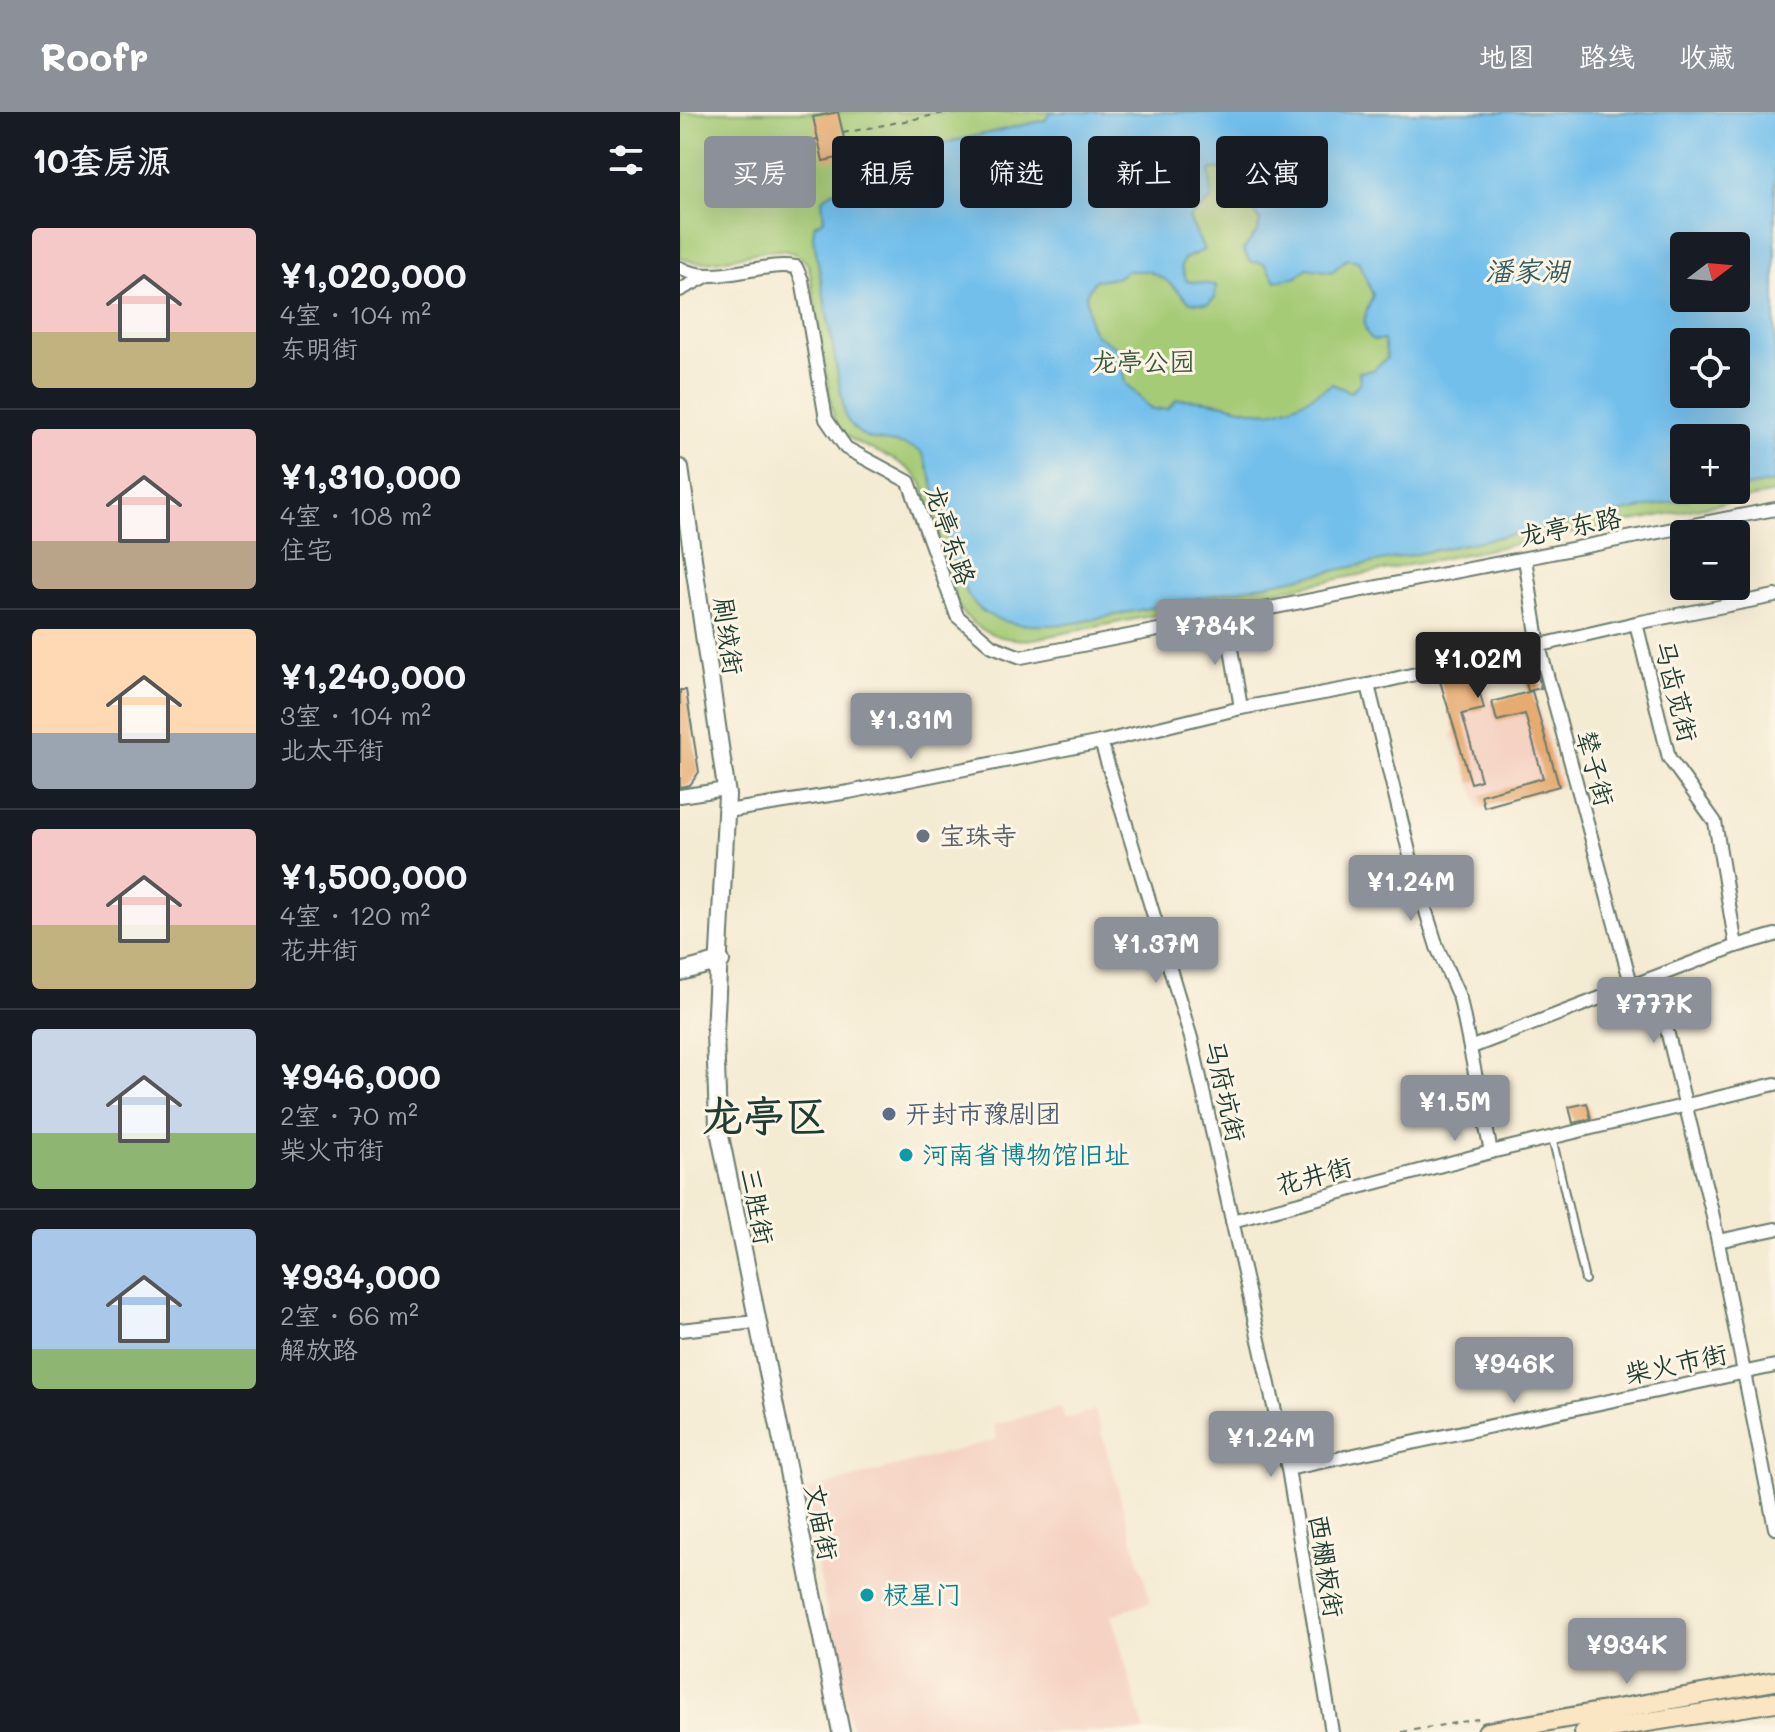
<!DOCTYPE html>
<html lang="zh">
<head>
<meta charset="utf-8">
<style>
	:root { --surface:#171b24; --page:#20242c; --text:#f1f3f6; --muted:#9ea1a6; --line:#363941; --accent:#8c9099 }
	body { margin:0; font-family:Mali,"LXGW WenKai TC",sans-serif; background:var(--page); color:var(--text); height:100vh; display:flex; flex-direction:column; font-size:30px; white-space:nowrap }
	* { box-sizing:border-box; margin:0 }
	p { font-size:26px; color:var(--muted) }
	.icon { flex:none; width:44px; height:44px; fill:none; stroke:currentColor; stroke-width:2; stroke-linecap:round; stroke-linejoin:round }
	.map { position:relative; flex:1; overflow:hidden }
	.details { display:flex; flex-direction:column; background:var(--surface); width:680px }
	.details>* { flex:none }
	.banner { position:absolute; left:24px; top:24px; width:760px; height:72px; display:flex; gap:16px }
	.needle { width:52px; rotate:74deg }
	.tools { position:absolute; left:990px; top:120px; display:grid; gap:16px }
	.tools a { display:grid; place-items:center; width:80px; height:80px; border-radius:8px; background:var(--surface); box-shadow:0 8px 32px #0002; font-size:40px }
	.price { position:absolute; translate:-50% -68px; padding:0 18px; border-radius:8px; background:var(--accent); color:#fff; font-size:26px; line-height:52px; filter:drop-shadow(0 2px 4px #0008) }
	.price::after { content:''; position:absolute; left:50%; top:48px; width:24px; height:18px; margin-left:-12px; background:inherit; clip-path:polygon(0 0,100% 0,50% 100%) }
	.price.on { background:#222; color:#fff }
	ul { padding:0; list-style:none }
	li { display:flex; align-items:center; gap:24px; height:200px; padding:0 32px }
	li+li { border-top:2px solid var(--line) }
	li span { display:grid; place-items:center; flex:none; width:224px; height:160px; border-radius:8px; color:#555 }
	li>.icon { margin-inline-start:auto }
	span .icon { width:96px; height:96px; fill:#fffc; stroke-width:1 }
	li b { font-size:34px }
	h2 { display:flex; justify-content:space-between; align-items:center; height:96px; padding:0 32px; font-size:34px }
	.tag { padding:0 28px; border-radius:8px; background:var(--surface); box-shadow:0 8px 32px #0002; font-size:28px; line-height:72px }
	.tag.on { background:var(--accent); color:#fff }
	header { display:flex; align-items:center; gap:48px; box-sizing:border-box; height:112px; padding:0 40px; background:var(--accent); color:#fff }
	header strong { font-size:38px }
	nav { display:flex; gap:44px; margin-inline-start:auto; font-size:28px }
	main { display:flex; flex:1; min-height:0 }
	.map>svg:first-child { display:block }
	.built { fill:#f5d2c2 }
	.green { fill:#a5cb76; stroke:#628455; stroke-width:2; fill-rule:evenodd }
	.water { fill:#72bfec; stroke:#487e90; stroke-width:2; fill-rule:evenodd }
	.building { fill:#e6ab71 }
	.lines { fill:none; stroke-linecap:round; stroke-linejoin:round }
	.service-casing { stroke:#6a7a6c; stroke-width:10 }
	.minor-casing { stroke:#6a7a6c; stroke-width:16 }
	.tertiary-casing { stroke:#6a7a6c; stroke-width:20 }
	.secondary-casing { stroke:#6a7a6c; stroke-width:22 }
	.path { stroke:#6a7a6c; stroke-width:2; stroke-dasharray:6 6; stroke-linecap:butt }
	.service { stroke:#fff; stroke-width:6 }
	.minor { stroke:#fff; stroke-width:12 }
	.tertiary { stroke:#fff; stroke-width:16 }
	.secondary { stroke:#fbe6c4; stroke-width:18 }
	.worship-dot { fill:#6b7280; stroke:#fcf5e5; stroke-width:3 }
	.service-dot { fill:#5c6f8a; stroke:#fcf5e5; stroke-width:3 }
	.culture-dot { fill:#0f9aa8; stroke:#fcf5e5; stroke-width:3 }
	.labels { text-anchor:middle; stroke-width:6; stroke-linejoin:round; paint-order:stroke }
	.park-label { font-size:26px; fill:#3a5941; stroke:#fcf5e5 }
	.street-label { font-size:26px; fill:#1f3d34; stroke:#fcf5e5 }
	.worship-label { font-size:26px; fill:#5b616d; stroke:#fcf5e5; text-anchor:start }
	.service-label { font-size:26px; fill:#4e5e75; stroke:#fcf5e5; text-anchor:start }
	.culture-label { font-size:26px; fill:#0d838f; stroke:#fcf5e5; text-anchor:start }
	.water-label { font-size:28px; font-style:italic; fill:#345e62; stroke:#fcf5e5 }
	.town-label { font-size:42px; font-weight:bold; fill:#1f3d34; stroke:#fcf5e5 }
</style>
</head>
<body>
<header>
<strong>Roofr</strong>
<nav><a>地图</a><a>路线</a><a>收藏</a></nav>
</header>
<main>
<section class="details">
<h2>10套房源<svg class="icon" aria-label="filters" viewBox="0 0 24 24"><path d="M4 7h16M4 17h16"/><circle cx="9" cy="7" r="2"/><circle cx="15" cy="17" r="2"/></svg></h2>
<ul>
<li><span style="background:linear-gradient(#f6c9c9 65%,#c2b280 0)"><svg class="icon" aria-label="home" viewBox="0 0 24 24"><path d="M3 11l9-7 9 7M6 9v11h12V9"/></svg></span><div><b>¥1,020,000</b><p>4室 · 104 m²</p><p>东明街</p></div></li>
<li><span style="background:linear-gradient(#f6c9c9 70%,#b9a48a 0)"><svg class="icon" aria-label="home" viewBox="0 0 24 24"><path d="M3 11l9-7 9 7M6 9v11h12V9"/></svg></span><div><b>¥1,310,000</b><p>4室 · 108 m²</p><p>住宅</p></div></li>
<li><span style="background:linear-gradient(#ffd9b3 65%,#9aa5b1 0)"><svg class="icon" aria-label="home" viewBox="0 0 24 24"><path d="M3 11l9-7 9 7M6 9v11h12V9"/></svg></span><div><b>¥1,240,000</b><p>3室 · 104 m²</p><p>北太平街</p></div></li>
<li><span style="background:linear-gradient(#f6c9c9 60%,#c2b280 0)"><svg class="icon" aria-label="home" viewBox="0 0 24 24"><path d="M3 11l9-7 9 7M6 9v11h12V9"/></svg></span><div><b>¥1,500,000</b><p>4室 · 120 m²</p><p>花井街</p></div></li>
<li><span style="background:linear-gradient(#c9d6e8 65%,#8fb573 0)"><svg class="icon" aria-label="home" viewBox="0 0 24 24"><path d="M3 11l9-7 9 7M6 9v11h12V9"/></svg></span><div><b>¥946,000</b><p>2室 · 70 m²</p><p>柴火市街</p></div></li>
<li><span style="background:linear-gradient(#a9c7e8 75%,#8fb573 0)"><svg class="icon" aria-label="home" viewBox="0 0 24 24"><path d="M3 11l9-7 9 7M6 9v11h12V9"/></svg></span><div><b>¥934,000</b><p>2室 · 66 m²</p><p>解放路</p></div></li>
</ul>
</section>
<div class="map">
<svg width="1095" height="1620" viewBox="0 0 1095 1620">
	<rect width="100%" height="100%" fill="#fcf5e5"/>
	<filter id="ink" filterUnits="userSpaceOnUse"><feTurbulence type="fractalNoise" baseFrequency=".0125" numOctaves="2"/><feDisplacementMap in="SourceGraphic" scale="16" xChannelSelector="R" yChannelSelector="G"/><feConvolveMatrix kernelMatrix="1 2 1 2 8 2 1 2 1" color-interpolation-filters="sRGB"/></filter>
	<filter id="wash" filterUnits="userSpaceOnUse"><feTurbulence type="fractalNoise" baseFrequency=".006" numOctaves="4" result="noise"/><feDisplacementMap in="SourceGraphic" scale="32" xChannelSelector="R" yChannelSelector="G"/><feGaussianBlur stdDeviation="1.8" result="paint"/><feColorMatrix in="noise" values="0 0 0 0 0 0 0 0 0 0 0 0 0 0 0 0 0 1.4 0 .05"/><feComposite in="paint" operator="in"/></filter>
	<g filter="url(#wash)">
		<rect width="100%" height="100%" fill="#f4ebd3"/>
		<g class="built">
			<polygon points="854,579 882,674 800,697 771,621 788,617 780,589 808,582 811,590"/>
			<polygon points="381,1294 385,1307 415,1298 471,1490 431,1503 465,1620 172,1620 122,1380 317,1327 314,1313"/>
		</g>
		<path class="green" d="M0 0H1095V381L354 527C322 530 294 520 277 492L242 371C218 337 169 340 154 308L129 155C105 113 35 166 0 145ZM1004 134H1056V186H1004ZM1004 230H1056V282H1004ZM1004 326H1056V378H1004Z"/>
		<path class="water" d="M371 0H1095V370L1056 377V326H1004V378H1052L395 511C278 524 284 481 257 387 252 371 250 353 241 340 212 322 185 340 165 304L133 123 135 112 144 108 142 87 208 44 365 8ZM555 56 561 64 562 82 580 108 578 119 563 138 570 150 584 151 596 169 617 165 627 156 652 160 667 147 678 149 693 183C687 198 677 215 693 228H704L707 246 693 258 679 260 680 270 671 280 652 272C575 322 578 289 504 287L496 288 488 297 472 298 445 271 438 236 415 222 410 213 406 182 415 168 436 166 446 159H468L486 168 510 190 528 192 535 186 536 173 507 169 501 154 504 147 524 138 509 106 532 87 530 58ZM1004 134H1056V186H1004ZM1004 230H1056V282H1004Z"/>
		<g id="blocks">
			<g class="building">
				<polygon points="158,0 168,44 143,49 133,5"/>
				<polygon points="852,544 861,576 848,579 843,559 824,564 823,559 796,566 804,597 782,602 801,668 791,671 759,566"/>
				<polygon points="0,578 6,578 19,660 10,673 0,675"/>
				<polygon points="852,579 879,674 804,695 801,683 863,666 845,602 817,609 812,590"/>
				<polygon points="907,991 911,1007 893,1011 889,995"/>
			</g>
		</g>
	</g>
	<g filter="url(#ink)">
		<use href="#blocks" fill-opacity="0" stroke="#6a7a6c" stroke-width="2"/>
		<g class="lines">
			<defs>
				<polyline id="service" points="872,1025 905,1168"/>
				<g id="minor">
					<path d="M0 156C35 175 78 149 116 155L122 168 146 307 166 336 229 370 277 504 312 534 341 545 1095 397"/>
					<polyline points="0,178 29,163"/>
					<polyline points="845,447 859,534 952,875"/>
					<polyline points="546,507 561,596"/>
					<polyline points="956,511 989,646 1035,710 1056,834"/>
					<polyline points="688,573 735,764 757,835 780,887 811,1040"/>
					<polyline points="421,630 511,926 608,1357 652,1620"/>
					<polyline points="0,684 46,677"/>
					<polyline points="47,699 169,680 421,630 561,596 688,573 956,511 1095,484"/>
					<polyline points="974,866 1032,1100 1095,1416"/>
					<polyline points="792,935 1056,834 1095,823"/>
					<polyline points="552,1109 811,1040 1095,972"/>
					<polyline points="1038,1129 1095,1117"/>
					<polyline points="0,1218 76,1210"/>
					<polyline points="608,1357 1095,1254"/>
				</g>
				<g id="tertiary">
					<polyline points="0,356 47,683 35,920 38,1014 161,1620"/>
					<polyline points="0,860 41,849"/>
				</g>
				<g id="secondary">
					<polyline points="807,1620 1095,1569"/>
					<polyline points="904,1620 1095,1590"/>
				</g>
			</defs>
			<use href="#service" class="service-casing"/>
			<use href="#minor" class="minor-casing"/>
			<use href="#tertiary" class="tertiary-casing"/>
			<use href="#secondary" class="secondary-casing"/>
			<g class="path">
				<polyline points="163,21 270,0"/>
				<polyline points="110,32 138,27"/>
				<polyline points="722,1620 798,1607"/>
			</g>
			<use href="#service" class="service"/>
			<use href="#minor" class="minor"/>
			<use href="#tertiary" class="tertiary"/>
			<use href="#secondary" class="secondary"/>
		</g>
	</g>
	<circle class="worship-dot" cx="243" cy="724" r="8"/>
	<circle class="service-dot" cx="209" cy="1002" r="8"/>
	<g class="culture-dot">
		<circle cx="226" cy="1043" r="8"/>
		<circle cx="187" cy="1483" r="8"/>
	</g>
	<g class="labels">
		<g class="park-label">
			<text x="463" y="259">龙亭公园</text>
		</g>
		<g class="street-label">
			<text transform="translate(890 415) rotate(-11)" y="9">龙亭东路</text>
			<text transform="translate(270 423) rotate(71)" y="9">龙亭东路</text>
			<text transform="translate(48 524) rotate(82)" y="9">刷绒街</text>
			<text transform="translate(996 579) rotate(76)" y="9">马齿苋街</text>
			<text transform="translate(915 656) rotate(75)" y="9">辇子街</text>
			<text transform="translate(545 979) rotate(77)" y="9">马府坑街</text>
			<text transform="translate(634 1064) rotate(-15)" y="9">花井街</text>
			<text transform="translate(77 1094) rotate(79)" y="9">三胜街</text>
			<text transform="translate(996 1252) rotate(-12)" y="9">柴火市街</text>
			<text transform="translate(141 1410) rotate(79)" y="9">文庙街</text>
			<text transform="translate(646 1454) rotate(81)" y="9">西棚板街</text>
		</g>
		<g class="worship-label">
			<text x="259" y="733">宝珠寺</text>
		</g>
		<g class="service-label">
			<text x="225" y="1011">开封市豫剧团</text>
		</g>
		<g class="culture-label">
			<text x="242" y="1052">河南省博物馆旧址</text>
			<text x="203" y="1492">棂星门</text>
		</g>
		<g class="water-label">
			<text x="847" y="169">潘家湖</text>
		</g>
		<g class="town-label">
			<text x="84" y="1019">龙亭区</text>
		</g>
	</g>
</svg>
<div class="tools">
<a><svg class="needle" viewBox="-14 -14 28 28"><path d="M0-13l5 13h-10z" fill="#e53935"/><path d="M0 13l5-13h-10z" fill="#9ea1a6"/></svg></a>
<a><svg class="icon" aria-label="locate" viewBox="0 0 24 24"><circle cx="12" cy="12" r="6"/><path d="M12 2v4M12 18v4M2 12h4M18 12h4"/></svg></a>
<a>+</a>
<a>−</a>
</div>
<b class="price" style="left:535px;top:555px">¥784K</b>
<b class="price on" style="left:798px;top:588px">¥1.02M</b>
<b class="price" style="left:231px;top:649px">¥1.31M</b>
<b class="price" style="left:731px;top:811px">¥1.24M</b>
<b class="price" style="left:476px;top:873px">¥1.37M</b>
<b class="price" style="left:974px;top:933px">¥777K</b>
<b class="price" style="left:775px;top:1031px">¥1.5M</b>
<b class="price" style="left:834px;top:1293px">¥946K</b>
<b class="price" style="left:591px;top:1367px">¥1.24M</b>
<b class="price" style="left:947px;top:1574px">¥934K</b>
<div class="banner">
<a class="tag on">买房</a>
<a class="tag">租房</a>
<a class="tag">筛选</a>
<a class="tag">新上</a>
<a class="tag">公寓</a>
</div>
</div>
</main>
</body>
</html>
